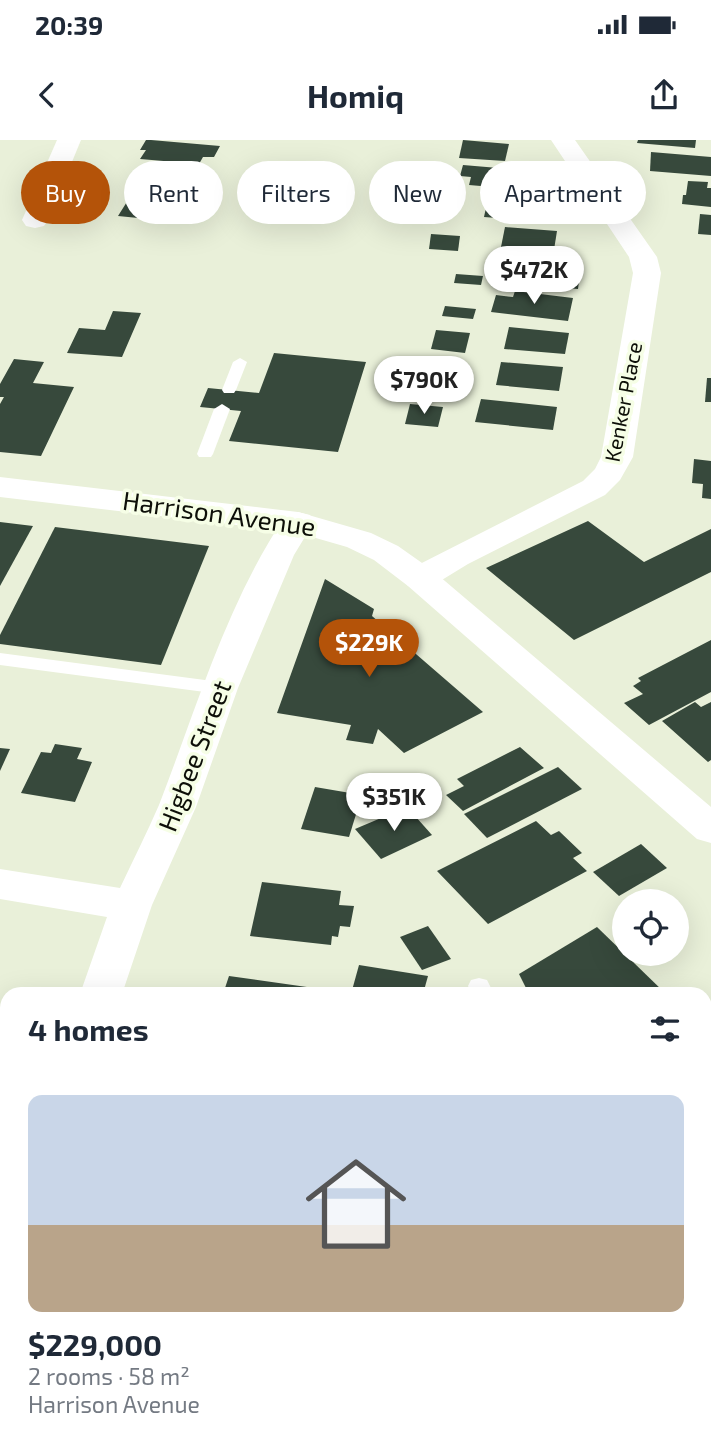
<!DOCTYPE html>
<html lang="en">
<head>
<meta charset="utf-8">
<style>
	:root { --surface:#fff; --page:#f6f6f7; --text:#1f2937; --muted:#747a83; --line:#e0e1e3; --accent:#b45309 }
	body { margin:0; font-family:"Exo 2",sans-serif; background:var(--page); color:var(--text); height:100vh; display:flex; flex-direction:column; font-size:26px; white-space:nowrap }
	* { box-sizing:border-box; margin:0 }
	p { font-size:23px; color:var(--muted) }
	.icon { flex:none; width:38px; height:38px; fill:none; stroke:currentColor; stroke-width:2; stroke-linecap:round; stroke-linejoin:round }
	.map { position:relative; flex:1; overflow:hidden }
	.side { position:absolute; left:0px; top:847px; width:712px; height:469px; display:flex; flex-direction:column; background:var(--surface); border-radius:21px 21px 0 0; box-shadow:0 7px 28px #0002 }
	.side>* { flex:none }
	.banner { position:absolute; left:21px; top:21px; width:670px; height:63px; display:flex; gap:14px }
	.fabs { position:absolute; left:612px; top:749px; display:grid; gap:14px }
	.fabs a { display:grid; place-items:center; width:77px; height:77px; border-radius:50%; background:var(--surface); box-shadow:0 7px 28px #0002; font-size:35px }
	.price { position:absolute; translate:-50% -60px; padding:0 16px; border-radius:24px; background:#fff; color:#222; font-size:23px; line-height:46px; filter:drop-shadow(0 2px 4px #0008) }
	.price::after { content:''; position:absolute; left:50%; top:42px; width:21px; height:16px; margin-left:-10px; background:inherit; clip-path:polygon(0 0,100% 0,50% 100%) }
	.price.on { background:var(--accent); color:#fff }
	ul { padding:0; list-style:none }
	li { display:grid; align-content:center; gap:14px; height:371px; padding:0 28px }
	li+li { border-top:2px solid var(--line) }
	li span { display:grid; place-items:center; height:217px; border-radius:14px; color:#555 }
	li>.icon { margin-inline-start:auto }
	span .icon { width:126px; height:126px; fill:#fffc; stroke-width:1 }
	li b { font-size:30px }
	h2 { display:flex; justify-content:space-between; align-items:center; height:84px; padding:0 28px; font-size:30px }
	.chip { padding:0 24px; border-radius:32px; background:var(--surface); box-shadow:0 7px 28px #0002; font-size:24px; line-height:63px }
	.chip.on { background:var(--accent); color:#fff }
	.status { display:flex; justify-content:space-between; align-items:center; height:49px; padding:0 35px; background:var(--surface); direction:ltr }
	.status svg { height:19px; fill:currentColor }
	header { display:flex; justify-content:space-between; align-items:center; height:91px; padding:0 28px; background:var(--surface); font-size:32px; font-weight:700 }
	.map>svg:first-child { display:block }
	.building { fill:#37493c }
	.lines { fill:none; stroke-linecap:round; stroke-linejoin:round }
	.service { fill:#fff; fill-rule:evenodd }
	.minor { fill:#fff; fill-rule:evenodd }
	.secondary { fill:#fff; fill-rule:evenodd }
	.labels { text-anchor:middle; stroke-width:7; stroke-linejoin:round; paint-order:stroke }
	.far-street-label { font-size:21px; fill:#0d0f08; stroke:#f6fee6 }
	.street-label { font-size:26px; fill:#0d0f08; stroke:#f6fee6 }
</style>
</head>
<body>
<div class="status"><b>20:39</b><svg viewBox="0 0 49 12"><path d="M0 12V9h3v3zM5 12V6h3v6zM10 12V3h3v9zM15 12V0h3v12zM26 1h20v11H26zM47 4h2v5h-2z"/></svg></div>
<header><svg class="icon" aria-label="back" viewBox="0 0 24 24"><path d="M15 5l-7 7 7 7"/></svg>Homiq<svg class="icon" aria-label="share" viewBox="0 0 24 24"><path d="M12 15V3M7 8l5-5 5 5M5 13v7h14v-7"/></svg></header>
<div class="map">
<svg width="711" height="1316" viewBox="0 0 711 1316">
	<rect width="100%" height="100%" fill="#e9f0d9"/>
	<g class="building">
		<polygon points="146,0 151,0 220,6 214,17 203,17 199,24 140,19 146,10 140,10"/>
		<polygon points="463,0 509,4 505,21 459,18"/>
		<polygon points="638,0 696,0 695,8 637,3"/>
		<polygon points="651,12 711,17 711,36 650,31"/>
		<polygon points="463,25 522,30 521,32 529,33 526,47 518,47 517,49 469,45 471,37 460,36"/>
		<polygon points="143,28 209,34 201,50 215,51 210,59 171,56 175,49 133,46"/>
		<polygon points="688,41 708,42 707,48 711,48 711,67 682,64 683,55 686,55"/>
		<polygon points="489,54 540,58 535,81 484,77"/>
		<polygon points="130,57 202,64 195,76 183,75 179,82 118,76"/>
		<polygon points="416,60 443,62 439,78 412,76"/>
		<polygon points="700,74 711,75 711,95 698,94"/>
		<polygon points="505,87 557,91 553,116 500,112"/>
		<polygon points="431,94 460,96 458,111 429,109"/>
		<polygon points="516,120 581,126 578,149 511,143"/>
		<polygon points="456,134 483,136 481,145 454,143"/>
		<polygon points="515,151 573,158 568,181 491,172 496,155 513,157"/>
		<polygon points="445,166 476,169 473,179 442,176"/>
		<polygon points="113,171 141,173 122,217 67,213 79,188 105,190"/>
		<polygon points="509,187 569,193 565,214 504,209"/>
		<polygon points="436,190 470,193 465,213 431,209"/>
		<polygon points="274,213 366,222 338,312 229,301 241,271 200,267 208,248 259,253"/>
		<polygon points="14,219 44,222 33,243 74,247 41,316 0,312 0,264 4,257 0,257 0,244"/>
		<polygon points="501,222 563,227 559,251 496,245"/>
		<polygon points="427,226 460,229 456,249 422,246"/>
		<polygon points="707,238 711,238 711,262 705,262"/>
		<polygon points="481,259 557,267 553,290 475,282"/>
		<polygon points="410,264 443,267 438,287 405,284"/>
		<polygon points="694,319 711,321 711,359 702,358 703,344 692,343"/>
		<polygon points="588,381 644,422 711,389 711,432 574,500 486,428"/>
		<polygon points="0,382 33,386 0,446"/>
		<polygon points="55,387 209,406 161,525 0,504 0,495"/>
		<polygon points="325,439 374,469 372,476 483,572 404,613 378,589 373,604 346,600 351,585 277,573"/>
		<polygon points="711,500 711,552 649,585 624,563 643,554 633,546 641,541 638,538"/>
		<polygon points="695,562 701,567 711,562 711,620 708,622 662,581"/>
		<polygon points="55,604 82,608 77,619 92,622 75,662 21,653 41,612 51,613"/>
		<polygon points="520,607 544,628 463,671 446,655 464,646 457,639"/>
		<polygon points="0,608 10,609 0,631"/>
		<polygon points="558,627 582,649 487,698 464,674"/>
		<polygon points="315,647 362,655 349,697 301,689"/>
		<polygon points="407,667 432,695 381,719 355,689"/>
		<polygon points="536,681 551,695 559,691 582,713 573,718 587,731 488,784 437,731"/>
		<polygon points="641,704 667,728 619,756 593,732"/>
		<polygon points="262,742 341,751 339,765 354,766 350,787 340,786 338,797 332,796 331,805 250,796"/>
		<polygon points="428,786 451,819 422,830 400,797"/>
		<polygon points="597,787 666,854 529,854 519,834"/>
		<polygon points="359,825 428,836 423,854 351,854"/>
		<polygon points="229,836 328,850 334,854 223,854"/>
		<polygon points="705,892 711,898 711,1048 705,1050"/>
		<polygon points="705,1188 711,1190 711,1243 705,1242"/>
		<polygon points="107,1309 158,1309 155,1316 134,1316"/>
		<polygon points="291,1309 502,1309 500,1316 317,1316"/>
	</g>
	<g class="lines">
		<g class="service">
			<polygon points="240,218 247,222 236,250 234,253 224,253 222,250 233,222"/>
			<polygon points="222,264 230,269 213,314 211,317 199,317 197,314 214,269"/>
			<polygon points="0,513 220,542 229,548 220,554 0,525"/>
			<polygon points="479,838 487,840 494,854 472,854 468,846 471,840"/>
			<polygon points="0,1030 7,1032 7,1052 0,1050"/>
			<polygon points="705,1150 711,1151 711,1173 705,1172"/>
		</g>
		<g class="minor">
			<polygon points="57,0 81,0 48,80 44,86 35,88 26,86 22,80"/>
			<polygon points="551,0 575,0 657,117 661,133 633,317 620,340 605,355 468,424 432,446 420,449 408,446 403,438 408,430 583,341 595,329 601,317 633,133 629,117"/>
			<path d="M298 372 310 375 314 382 294 415 238 548 196 667 152 765 122 854H80L107 777 0 759V729L120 748C133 720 147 693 159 665 197 567 227 462 286 375Z"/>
			<polygon points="7,1087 7,1146 0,1149 0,1090"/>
		</g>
		<polygon class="secondary" points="0,337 298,372 371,393 398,406 432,430 711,667 711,703 697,699 408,446 374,420 347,407 295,392 0,357"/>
	</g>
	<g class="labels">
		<g class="far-street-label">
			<text transform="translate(624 262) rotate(-79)" y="7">Kenker Place</text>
		</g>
		<g class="street-label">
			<text transform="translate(219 374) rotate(8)" y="9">Harrison Avenue</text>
			<text transform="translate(195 616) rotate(-69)" y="9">Higbee Street</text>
		</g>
	</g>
</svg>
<div class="fabs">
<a><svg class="icon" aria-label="locate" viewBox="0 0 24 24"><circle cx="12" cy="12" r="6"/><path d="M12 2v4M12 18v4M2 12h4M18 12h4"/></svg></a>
</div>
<b class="price" style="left:534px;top:166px">$472K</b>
<b class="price" style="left:424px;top:276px">$790K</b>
<b class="price on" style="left:369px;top:539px">$229K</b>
<b class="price" style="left:394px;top:693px">$351K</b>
<div class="banner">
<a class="chip on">Buy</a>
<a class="chip">Rent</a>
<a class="chip">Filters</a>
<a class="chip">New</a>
<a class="chip">Apartment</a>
</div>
<section class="side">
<h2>4 homes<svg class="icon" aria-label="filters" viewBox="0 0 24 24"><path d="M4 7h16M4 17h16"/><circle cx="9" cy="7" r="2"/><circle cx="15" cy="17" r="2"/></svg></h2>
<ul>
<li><span style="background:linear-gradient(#c9d6e8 60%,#b9a48a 0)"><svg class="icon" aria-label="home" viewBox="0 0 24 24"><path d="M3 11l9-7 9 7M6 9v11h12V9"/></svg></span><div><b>$229,000</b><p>2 rooms · 58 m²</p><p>Harrison Avenue</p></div></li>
</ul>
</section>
</div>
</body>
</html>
